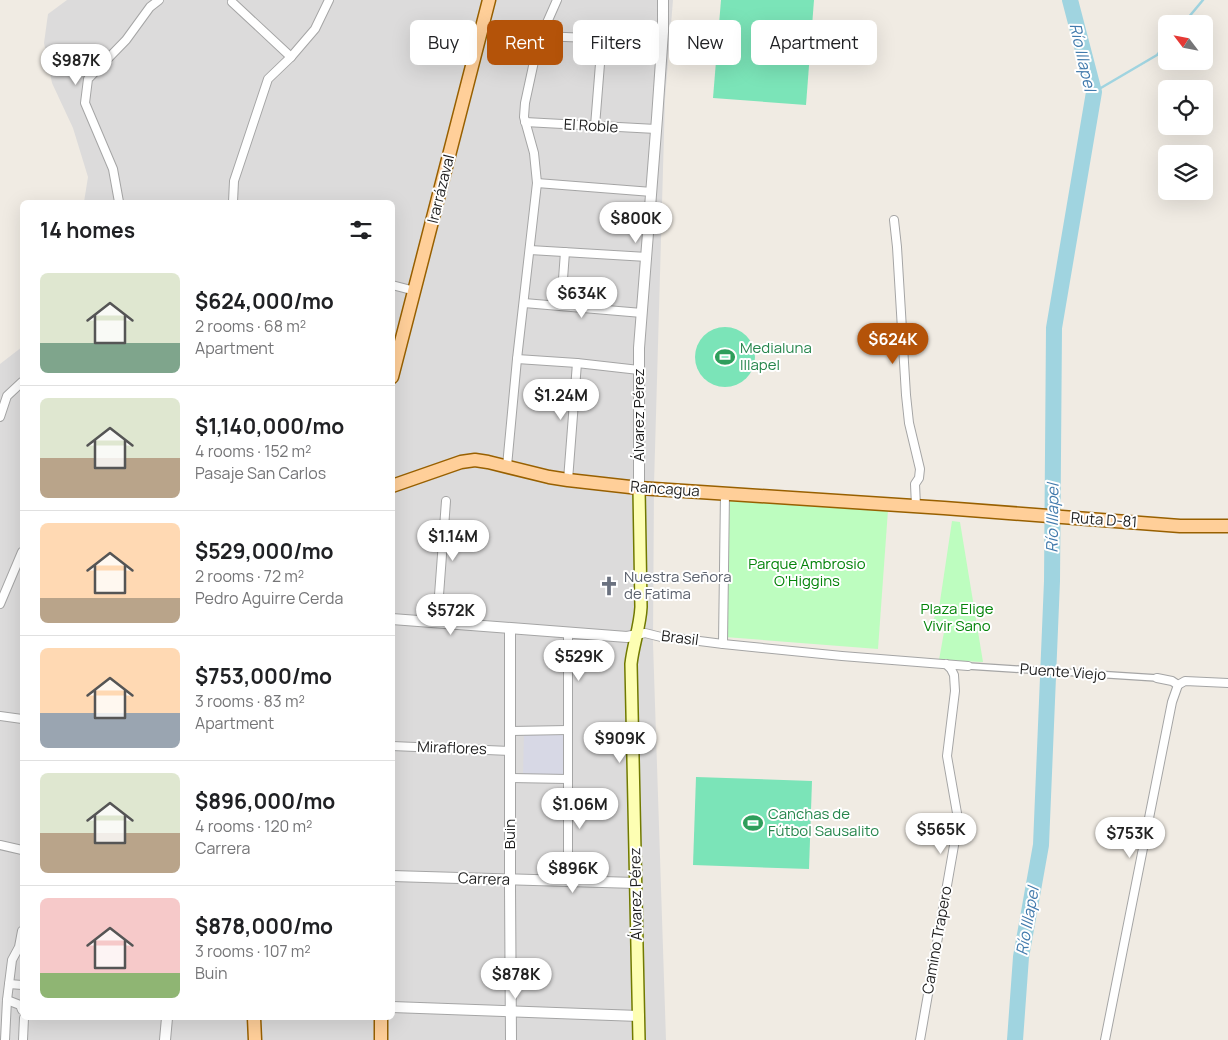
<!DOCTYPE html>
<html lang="en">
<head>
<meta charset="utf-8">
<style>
	:root { --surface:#fff; --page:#f2f2f2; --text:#202124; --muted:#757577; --line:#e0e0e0; --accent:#b45309 }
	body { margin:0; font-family:Manrope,sans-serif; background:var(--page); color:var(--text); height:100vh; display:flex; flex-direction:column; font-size:19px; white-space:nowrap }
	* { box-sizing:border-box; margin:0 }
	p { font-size:16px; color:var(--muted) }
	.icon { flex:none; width:28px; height:28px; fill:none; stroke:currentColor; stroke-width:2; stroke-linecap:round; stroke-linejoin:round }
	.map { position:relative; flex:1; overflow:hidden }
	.sheet { position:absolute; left:20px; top:200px; width:375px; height:820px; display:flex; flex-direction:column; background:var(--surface); border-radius:8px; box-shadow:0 5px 20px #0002 }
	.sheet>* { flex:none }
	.banner { position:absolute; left:410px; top:20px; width:475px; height:45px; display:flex; gap:10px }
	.needle { width:32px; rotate:302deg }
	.controls { position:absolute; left:1158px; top:15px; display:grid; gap:10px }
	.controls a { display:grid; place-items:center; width:55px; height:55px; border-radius:8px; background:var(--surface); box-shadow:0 5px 20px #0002; font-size:25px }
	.price { position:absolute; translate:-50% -42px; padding:0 11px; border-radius:18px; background:#fff; color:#222; font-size:16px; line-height:32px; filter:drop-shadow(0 1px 2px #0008) }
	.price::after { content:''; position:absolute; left:50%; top:30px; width:15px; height:11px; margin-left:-8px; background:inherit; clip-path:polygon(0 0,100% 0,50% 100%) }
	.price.on { background:var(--accent); color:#fff }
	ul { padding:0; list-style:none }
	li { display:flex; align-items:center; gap:15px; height:125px; padding:0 20px }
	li+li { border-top:1px solid var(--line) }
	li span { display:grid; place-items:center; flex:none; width:140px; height:100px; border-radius:8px; color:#555 }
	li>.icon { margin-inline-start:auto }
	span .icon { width:60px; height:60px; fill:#fffc; stroke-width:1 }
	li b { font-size:21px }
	h2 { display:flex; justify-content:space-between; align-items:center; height:60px; padding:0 20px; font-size:21px }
	.chip { padding:0 18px; border-radius:8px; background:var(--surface); box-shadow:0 5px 20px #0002; font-size:18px; line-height:45px }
	.chip.on { background:var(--accent); color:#fff }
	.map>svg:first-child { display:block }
	.residential { fill:#dcdbdb }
	.park { fill:#bdfdbf }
	.pitch { fill:#7be4b8 }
	.plaza { fill:#d7d8e5 }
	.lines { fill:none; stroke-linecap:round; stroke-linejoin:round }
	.stream { stroke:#a0d4e0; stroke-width:2.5 }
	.river { stroke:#a0d4e0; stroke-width:16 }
	.pedestrian-casing { stroke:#a5a5a5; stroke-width:8 }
	.minor-casing { stroke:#a5a5a5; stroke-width:10 }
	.tertiary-casing { stroke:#a5a5a5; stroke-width:12 }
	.secondary-casing { stroke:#717a00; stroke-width:14 }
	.primary-casing { stroke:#986000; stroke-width:15 }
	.pedestrian { stroke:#fff; stroke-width:5.5 }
	.minor { stroke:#fff; stroke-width:8 }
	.tertiary { stroke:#fff; stroke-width:10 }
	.secondary { stroke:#fdfeb3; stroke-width:11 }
	.primary { stroke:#ffcf99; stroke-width:12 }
	.labels { text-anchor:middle; stroke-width:4; stroke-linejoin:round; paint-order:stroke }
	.street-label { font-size:15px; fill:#1e1e1e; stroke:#fff }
	.leisure-label { font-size:15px; fill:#27864d; stroke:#fff; text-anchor:start }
	.park-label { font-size:15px; fill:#04840a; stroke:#fff }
	.worship-label { font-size:15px; fill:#5b616d; stroke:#fff; text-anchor:start }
	.water-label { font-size:16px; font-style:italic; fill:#417aac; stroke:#fff }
</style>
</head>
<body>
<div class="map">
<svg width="1228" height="1040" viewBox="0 0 1228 1040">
	<rect width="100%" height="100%" fill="#f0ebe3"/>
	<polygon class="residential" points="67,0 673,0 665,99 654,485 653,643 666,1040 0,1040 0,364 22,347 22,1018 392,1018 392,202 84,202 88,177 73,128 52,83 44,43 48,14"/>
	<g class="park">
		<polygon points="730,495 888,510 878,649 725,637"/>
		<polygon points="952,521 960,522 983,662 939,660 944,632 930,626 939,608"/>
	</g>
	<g class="pitch">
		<polygon points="721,0 814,0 806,105 713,98"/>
		<circle cx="725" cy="357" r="30"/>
		<polygon points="696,777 812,781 809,869 693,865"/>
	</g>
	<polygon class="plaza" points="524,731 566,732 565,778 523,777"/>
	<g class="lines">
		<g class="stream">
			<polyline points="1183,24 1203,0"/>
			<polyline points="1094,92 1157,55 1166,44"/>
		</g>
		<polyline class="river" points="1015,1040 1021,957 1041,845 1052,581 1054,328 1094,92 1070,0"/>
		<defs>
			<polyline id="pedestrian" points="968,666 1157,678"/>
			<g id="minor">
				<polyline points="232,2 291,57"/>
				<polyline points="541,36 662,41"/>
				<polyline points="525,122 656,129"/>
				<polyline points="595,126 602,39"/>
				<polyline points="537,183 652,192"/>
				<polyline points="119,202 113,169 85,103 88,79 126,40 150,7 159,0"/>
				<polyline points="233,202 234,181 268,79 291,57 315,29 329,0"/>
				<polyline points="894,220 897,247 906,395 909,423 920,469 919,478 915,484 916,506"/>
				<polyline points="530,250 647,257"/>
				<polyline points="392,285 415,291"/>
				<polyline points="524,303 642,313"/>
				<polyline points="561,306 565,252"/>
				<polyline points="517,359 577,363 639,370"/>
				<polyline points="0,417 7,396 22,382"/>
				<polyline points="507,466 517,359 537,183 534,153 524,117 525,103 538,43 557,0"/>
				<polyline points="568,480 577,363"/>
				<polyline points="0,604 22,552"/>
				<polyline points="437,622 446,501"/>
				<polyline points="568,633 568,882"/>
				<polyline points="637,635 645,633 665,638 668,637 723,644 842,656 968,666"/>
				<polyline points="723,644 725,493"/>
				<polyline points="1157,678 1172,681 1178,685 1185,681 1228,683"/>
				<polyline points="0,716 22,719"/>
				<polyline points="511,731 568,730"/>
				<polyline points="392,746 511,751"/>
				<polyline points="511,778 568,779"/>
				<polyline points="0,845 22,850"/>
				<polyline points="9,984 22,985"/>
				<polyline points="7,1000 20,1005 22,1010"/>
				<polyline points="5,1040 7,1000 12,960 19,947 22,931"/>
				<polyline points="23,1040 24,1018"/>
				<polyline points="920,1040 956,834 957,813 947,756 955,691 954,675 951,669 946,664"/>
				<polyline points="1105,1040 1172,702 1178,685"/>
			</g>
			<g id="tertiary">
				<polyline points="639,488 639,348 657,118 663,32 663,0"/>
				<polyline points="392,619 627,637 637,635"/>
				<polyline points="510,629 510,888 511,1040"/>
				<polyline points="392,876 636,883"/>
				<polyline points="392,1007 639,1016"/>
				<polyline points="165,1040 167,1018"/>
			</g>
			<path id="secondary" d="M639 488 641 607C640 627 633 645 631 664L639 1040"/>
			<g id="primary">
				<polyline points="392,377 489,0"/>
				<polyline points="392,486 461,462 475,460 488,462 549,477 568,480 639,488 944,508 1180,526 1228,526"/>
				<polyline points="254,1018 255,1040"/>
				<polyline points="381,1018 381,1040"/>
			</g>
		</defs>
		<use href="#pedestrian" class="pedestrian-casing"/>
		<use href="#minor" class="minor-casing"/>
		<use href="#tertiary" class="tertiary-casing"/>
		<use href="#secondary" class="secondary-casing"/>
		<use href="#primary" class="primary-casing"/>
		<use href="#pedestrian" class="pedestrian"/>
		<use href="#minor" class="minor"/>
		<use href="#tertiary" class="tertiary"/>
		<use href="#secondary" class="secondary"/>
		<use href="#primary" class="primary"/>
	</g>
	<defs>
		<symbol id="stadium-bare" viewBox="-9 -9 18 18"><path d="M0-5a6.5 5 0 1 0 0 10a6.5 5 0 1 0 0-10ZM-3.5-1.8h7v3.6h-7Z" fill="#2e9e5b" stroke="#fff" stroke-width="2.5" paint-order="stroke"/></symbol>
		<symbol id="church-bare" viewBox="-9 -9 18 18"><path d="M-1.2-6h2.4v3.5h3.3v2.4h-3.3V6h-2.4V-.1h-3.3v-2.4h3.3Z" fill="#6b7280" stroke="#fff" stroke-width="2.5" paint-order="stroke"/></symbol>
	</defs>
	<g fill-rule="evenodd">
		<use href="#stadium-bare" x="711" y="343" width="28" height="28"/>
		<use href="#church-bare" x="595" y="572" width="28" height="28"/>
		<use href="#stadium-bare" x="739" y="809" width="28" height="28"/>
	</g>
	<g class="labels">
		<g class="street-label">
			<text transform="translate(591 126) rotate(3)" y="5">El Roble</text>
			<text transform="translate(441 189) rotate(-76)" y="5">Irarrázaval</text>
			<text transform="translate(639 415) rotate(-90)" y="5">Álvarez Pérez</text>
			<text transform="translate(665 489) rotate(4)" y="5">Rancagua</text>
			<text transform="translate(1104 520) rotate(4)" y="5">Ruta D-81</text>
			<text transform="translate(680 638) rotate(7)" y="5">Brasil</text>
			<text transform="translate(1063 672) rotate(4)" y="5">Puente Viejo</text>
			<text transform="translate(452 748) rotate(2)" y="5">Miraflores</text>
			<text transform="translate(510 834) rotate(-90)" y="5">Buin</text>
			<text transform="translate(484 879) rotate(2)" y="5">Carrera</text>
			<text transform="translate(636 894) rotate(-91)" y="5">Álvarez Pérez</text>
			<text transform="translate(937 940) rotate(-80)" y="5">Camino Trapero</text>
		</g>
		<g class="leisure-label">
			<text x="740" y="353">Medialuna<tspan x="740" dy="17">Illapel</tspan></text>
			<text x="768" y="819">Canchas de<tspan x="768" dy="17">Fútbol Sausalito</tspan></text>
		</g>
		<g class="park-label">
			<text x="807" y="569">Parque Ambrosio<tspan x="807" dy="17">O'Higgins</tspan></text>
			<text x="957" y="614">Plaza Elige<tspan x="957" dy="17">Vivir Sano</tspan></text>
		</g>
		<g class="worship-label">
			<text x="624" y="582">Nuestra Señora<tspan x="624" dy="17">de Fatima</tspan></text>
		</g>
		<g class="water-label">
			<text transform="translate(1083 57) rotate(77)" y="6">Río Illapel</text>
			<text transform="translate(1052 518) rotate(-89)" y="6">Río Illapel</text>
			<text transform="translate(1027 921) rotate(-80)" y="6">Río Illapel</text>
		</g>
	</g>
</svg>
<div class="controls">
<a><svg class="needle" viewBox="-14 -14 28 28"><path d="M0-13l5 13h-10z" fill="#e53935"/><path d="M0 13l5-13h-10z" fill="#757577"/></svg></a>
<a><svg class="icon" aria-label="locate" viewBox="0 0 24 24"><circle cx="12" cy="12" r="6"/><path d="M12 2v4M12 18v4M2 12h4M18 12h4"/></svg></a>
<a><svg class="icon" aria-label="layers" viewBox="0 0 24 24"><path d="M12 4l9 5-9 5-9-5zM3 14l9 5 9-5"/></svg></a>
</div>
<b class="price" style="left:76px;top:86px">$987K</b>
<b class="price" style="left:636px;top:244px">$800K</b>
<b class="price" style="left:582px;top:319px">$634K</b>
<b class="price on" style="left:893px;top:365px">$624K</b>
<b class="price" style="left:561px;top:421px">$1.24M</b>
<b class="price" style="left:453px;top:562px">$1.14M</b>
<b class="price" style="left:451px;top:636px">$572K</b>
<b class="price" style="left:579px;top:682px">$529K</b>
<b class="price" style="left:620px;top:764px">$909K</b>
<b class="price" style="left:580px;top:830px">$1.06M</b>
<b class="price" style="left:941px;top:855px">$565K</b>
<b class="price" style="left:1130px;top:859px">$753K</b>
<b class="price" style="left:573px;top:894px">$896K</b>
<b class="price" style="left:516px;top:1000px">$878K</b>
<div class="banner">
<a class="chip">Buy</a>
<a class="chip on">Rent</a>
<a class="chip">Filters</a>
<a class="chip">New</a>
<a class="chip">Apartment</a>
</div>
<section class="sheet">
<h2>14 homes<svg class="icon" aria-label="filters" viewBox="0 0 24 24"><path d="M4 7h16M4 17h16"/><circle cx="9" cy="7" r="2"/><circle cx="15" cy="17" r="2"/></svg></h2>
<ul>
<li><span style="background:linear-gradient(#dfe7d0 70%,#7fa58c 0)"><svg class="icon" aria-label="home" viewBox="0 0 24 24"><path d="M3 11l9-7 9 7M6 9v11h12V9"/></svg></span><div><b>$624,000/mo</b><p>2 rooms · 68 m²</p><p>Apartment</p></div></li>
<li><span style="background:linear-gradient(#dfe7d0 60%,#b9a48a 0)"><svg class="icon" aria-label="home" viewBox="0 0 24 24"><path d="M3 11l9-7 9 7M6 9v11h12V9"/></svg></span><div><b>$1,140,000/mo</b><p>4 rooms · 152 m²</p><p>Pasaje San Carlos</p></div></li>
<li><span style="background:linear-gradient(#ffd9b3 75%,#b9a48a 0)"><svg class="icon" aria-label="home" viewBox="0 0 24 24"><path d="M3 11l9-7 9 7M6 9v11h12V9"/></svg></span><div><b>$529,000/mo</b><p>2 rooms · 72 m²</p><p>Pedro Aguirre Cerda</p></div></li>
<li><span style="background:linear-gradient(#ffd9b3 65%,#9aa5b1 0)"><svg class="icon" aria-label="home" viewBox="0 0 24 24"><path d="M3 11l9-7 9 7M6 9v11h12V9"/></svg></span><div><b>$753,000/mo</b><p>3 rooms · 83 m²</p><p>Apartment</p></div></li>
<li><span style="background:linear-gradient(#dfe7d0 60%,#b9a48a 0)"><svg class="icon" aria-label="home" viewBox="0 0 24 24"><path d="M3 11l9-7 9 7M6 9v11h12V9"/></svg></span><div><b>$896,000/mo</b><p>4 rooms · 120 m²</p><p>Carrera</p></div></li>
<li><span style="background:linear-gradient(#f6c9c9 75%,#8fb573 0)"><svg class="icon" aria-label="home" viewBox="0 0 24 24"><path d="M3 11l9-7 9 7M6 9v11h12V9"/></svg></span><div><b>$878,000/mo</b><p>3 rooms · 107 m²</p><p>Buin</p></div></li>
</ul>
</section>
</div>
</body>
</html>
